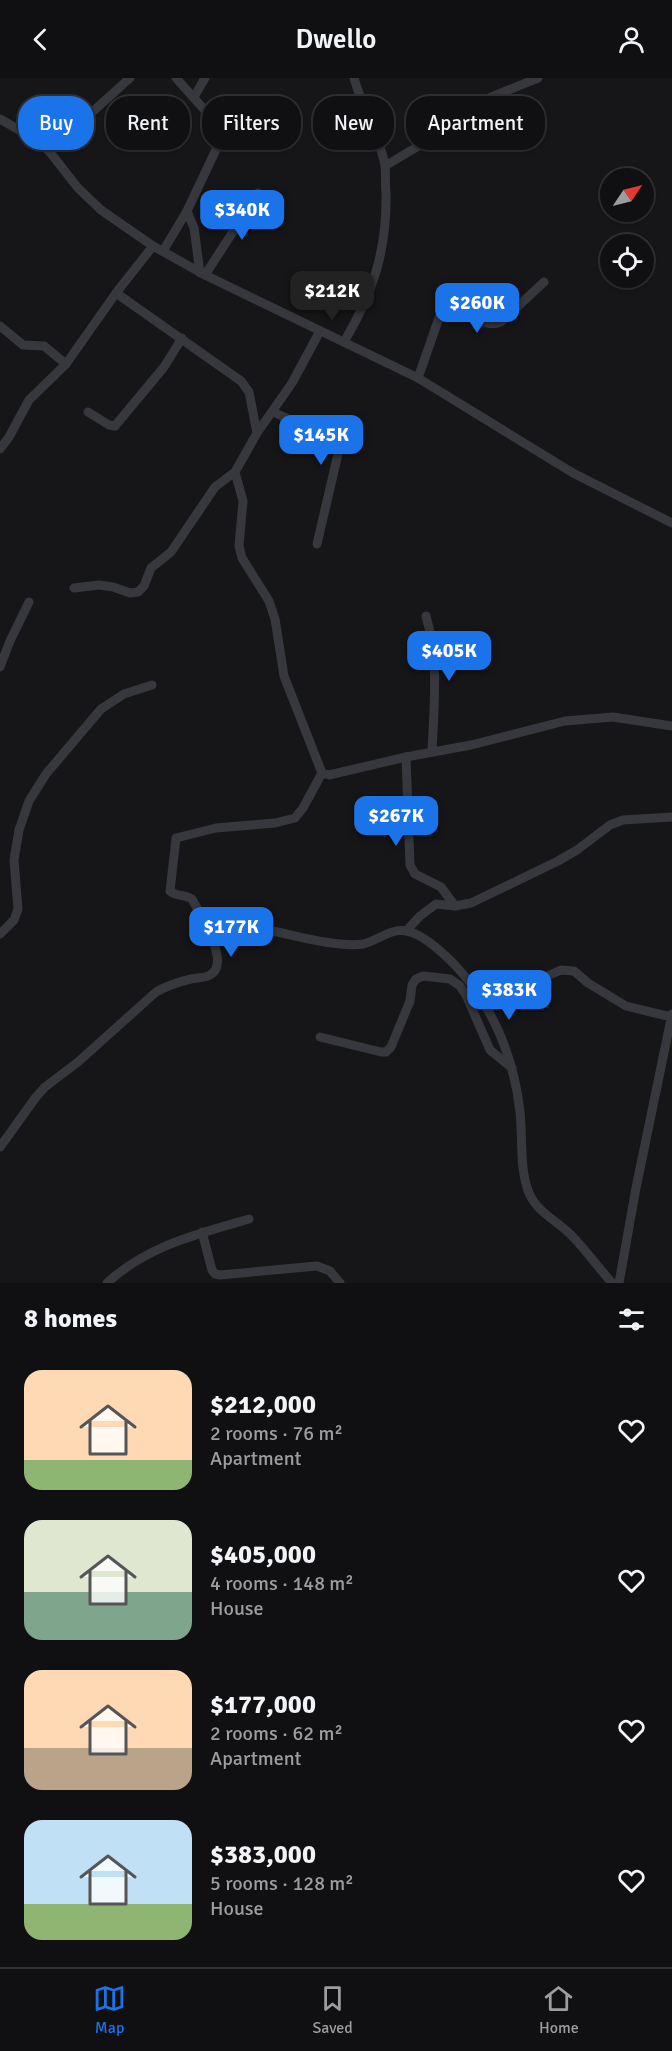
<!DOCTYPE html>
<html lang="en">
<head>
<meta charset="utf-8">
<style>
	:root { --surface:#101012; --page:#1e1e20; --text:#f1f3f6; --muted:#9c9d9f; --line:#303032; --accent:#1a73e8 }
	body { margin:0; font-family:Signika,sans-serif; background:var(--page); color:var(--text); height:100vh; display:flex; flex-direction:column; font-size:22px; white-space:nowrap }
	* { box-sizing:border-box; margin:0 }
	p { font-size:20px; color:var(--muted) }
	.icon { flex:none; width:33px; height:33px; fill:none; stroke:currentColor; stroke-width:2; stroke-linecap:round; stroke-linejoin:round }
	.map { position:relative; height:1205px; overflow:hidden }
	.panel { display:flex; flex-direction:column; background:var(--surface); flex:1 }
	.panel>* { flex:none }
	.banner { position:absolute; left:18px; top:18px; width:636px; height:54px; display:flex; gap:12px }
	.needle { width:39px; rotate:55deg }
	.tools { position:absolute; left:600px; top:90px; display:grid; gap:12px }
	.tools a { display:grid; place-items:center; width:54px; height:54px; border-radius:50%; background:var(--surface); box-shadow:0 2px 4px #0004,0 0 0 2px var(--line); font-size:30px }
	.price { position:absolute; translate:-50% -51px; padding:0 14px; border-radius:12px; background:var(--accent); color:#fff; font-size:20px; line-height:39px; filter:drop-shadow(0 2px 3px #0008) }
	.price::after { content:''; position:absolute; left:50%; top:36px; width:18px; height:14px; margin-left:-9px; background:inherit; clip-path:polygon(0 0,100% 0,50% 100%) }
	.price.on { background:#222; color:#fff }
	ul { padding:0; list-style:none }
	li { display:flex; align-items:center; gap:18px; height:150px; padding:0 24px }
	li span { display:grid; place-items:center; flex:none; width:168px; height:120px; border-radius:18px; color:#555 }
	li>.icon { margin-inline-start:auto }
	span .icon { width:72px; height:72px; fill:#fffc; stroke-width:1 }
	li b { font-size:26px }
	h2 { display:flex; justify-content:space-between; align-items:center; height:72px; padding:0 24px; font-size:26px }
	.pill { padding:0 21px; border-radius:24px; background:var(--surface); box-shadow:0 2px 4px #0004,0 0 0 2px var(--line); font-size:21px; line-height:54px }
	.pill.on { background:var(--accent); color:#fff }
	header { display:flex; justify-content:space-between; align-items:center; height:78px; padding:0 24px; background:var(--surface); font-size:27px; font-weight:600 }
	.tab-bar { display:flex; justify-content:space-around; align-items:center; height:84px; border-top:2px solid var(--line); background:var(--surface); font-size:16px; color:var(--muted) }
	.tab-bar a { display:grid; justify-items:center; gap:3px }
	.tab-bar .on { color:var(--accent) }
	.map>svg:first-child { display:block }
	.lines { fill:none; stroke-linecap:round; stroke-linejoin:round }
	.minor { stroke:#37383d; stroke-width:9 }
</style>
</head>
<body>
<header><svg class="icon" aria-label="back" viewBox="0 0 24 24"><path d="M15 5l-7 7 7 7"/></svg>Dwello<svg class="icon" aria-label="person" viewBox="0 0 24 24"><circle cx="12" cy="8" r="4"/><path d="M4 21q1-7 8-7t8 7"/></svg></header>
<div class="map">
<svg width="672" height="1205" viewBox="0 0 672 1205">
	<rect width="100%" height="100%" fill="#161618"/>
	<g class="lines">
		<g class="minor">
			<polyline points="194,19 205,0"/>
			<polyline points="0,41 35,61 49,73 78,110 101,132 153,168 205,197 418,300 573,395 672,445"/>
			<polyline points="49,73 130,0"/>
			<polyline points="385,88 437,57 489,20 538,0"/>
			<polyline points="187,133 194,150 200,195"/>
			<polyline points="163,173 187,133 222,59 218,47 176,0"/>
			<polyline points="205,197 258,115"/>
			<polyline points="116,215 241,303 249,314 257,355"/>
			<polyline points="0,248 23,267 44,268 66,286"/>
			<polyline points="320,253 292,305 257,355 235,394 243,423 239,468 242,480 269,523 275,541 284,598 322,695 329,697 406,679 471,667 565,643 613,639 672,648"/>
			<path d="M344 264C373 215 387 173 386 115 385 106 386 96 385 87 379 57 362 29 354 0"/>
			<path d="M418 300 440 237 446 231 455 227C469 235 486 251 501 244L544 204"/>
			<polyline points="88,334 109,347 115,348 164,289 182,260"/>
			<polyline points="273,334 327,358 335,367 338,376 317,466"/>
			<polyline points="0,371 9,359 29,322 66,286 116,215 153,168"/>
			<polyline points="74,510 99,507 113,509 130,515 138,514 144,508 151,490 171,474 215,409 235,394"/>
			<path d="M426 538C439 583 434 628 432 674"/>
			<polyline points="0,589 10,563 29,524"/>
			<polyline points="406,679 410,787 415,796 441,809 455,828"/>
			<path d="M268 852C294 857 338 870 363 866 377 863 391 850 406 853 422 855 443 875 454 886 492 926 514 979 520 1034 523 1060 519 1090 529 1115 538 1136 560 1144 574 1160 587 1174 599 1190 612 1205"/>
			<polyline points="407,852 420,838 436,826 455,828 471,825 558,783 577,772 610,747 623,742 672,739"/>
			<polyline points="0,856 14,842 18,831 14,782 19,752 29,723 46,696 101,631 124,616 152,607"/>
			<polyline points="488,931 511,914 561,892 574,893 588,905 626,928 671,939"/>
			<polyline points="320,959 381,974 386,974 391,969 410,923 412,907 416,901 423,898 450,901 460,908 466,917 490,972 512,990"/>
			<path d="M0 1069 36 1019 45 1009 78 984 156 914C168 907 178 904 191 901 197 900 204 900 210 897 232 886 199 835 192 821 185 816 176 819 170 813L176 760 216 750 275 745 295 740 303 730 322 695"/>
			<polyline points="202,1154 212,1192 215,1196 220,1197 317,1188 330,1193 340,1205"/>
			<path d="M107 1205C147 1168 197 1156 249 1141"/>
			<polyline points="619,1205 636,1110 672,936"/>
		</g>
	</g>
</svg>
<div class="tools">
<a><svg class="needle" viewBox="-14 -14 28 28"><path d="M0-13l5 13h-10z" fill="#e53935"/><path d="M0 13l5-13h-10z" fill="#9c9d9f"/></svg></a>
<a><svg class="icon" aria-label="locate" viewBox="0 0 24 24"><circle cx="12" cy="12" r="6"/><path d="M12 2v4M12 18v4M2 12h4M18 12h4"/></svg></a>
</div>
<b class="price" style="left:242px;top:163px">$340K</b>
<b class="price on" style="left:332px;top:244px">$212K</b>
<b class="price" style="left:477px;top:256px">$260K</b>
<b class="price" style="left:321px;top:388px">$145K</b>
<b class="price" style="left:449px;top:604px">$405K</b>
<b class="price" style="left:396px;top:769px">$267K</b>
<b class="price" style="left:231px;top:880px">$177K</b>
<b class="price" style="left:509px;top:943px">$383K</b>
<div class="banner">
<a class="pill on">Buy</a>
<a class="pill">Rent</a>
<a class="pill">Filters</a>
<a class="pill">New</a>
<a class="pill">Apartment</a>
</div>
</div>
<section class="panel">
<h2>8 homes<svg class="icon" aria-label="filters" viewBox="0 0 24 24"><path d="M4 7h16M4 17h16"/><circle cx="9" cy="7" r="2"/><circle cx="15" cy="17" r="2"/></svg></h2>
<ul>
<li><span style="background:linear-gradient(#ffd9b3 75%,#8fb573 0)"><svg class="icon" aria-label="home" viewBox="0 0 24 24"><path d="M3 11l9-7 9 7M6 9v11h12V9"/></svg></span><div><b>$212,000</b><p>2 rooms · 76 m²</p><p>Apartment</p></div><svg class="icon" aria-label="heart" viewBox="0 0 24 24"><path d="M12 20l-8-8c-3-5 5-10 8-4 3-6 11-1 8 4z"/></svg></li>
<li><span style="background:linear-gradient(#dfe7d0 60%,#7fa58c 0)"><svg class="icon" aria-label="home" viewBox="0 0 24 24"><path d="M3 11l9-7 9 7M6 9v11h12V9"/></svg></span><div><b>$405,000</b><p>4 rooms · 148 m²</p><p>House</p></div><svg class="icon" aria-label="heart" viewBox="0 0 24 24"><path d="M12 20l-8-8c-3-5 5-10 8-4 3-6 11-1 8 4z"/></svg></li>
<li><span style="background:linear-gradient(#ffd9b3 65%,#b9a48a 0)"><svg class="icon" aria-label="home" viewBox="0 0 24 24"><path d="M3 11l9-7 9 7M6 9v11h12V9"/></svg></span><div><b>$177,000</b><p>2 rooms · 62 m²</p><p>Apartment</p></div><svg class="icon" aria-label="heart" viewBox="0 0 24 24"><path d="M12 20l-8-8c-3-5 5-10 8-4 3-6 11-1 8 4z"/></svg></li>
<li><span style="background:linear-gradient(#bfe0f5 70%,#8fb573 0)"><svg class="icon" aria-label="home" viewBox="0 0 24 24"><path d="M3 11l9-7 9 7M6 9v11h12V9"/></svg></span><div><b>$383,000</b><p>5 rooms · 128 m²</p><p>House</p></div><svg class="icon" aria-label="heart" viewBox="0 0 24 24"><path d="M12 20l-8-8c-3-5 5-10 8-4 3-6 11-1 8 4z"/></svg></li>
</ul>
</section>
<nav class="tab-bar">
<a class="on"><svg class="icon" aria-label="map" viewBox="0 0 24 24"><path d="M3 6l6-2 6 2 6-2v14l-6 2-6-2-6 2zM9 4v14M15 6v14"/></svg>Map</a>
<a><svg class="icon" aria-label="saved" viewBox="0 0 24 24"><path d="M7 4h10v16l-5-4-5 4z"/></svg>Saved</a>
<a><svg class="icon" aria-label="home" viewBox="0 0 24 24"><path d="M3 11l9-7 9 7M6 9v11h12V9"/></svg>Home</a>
</nav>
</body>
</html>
